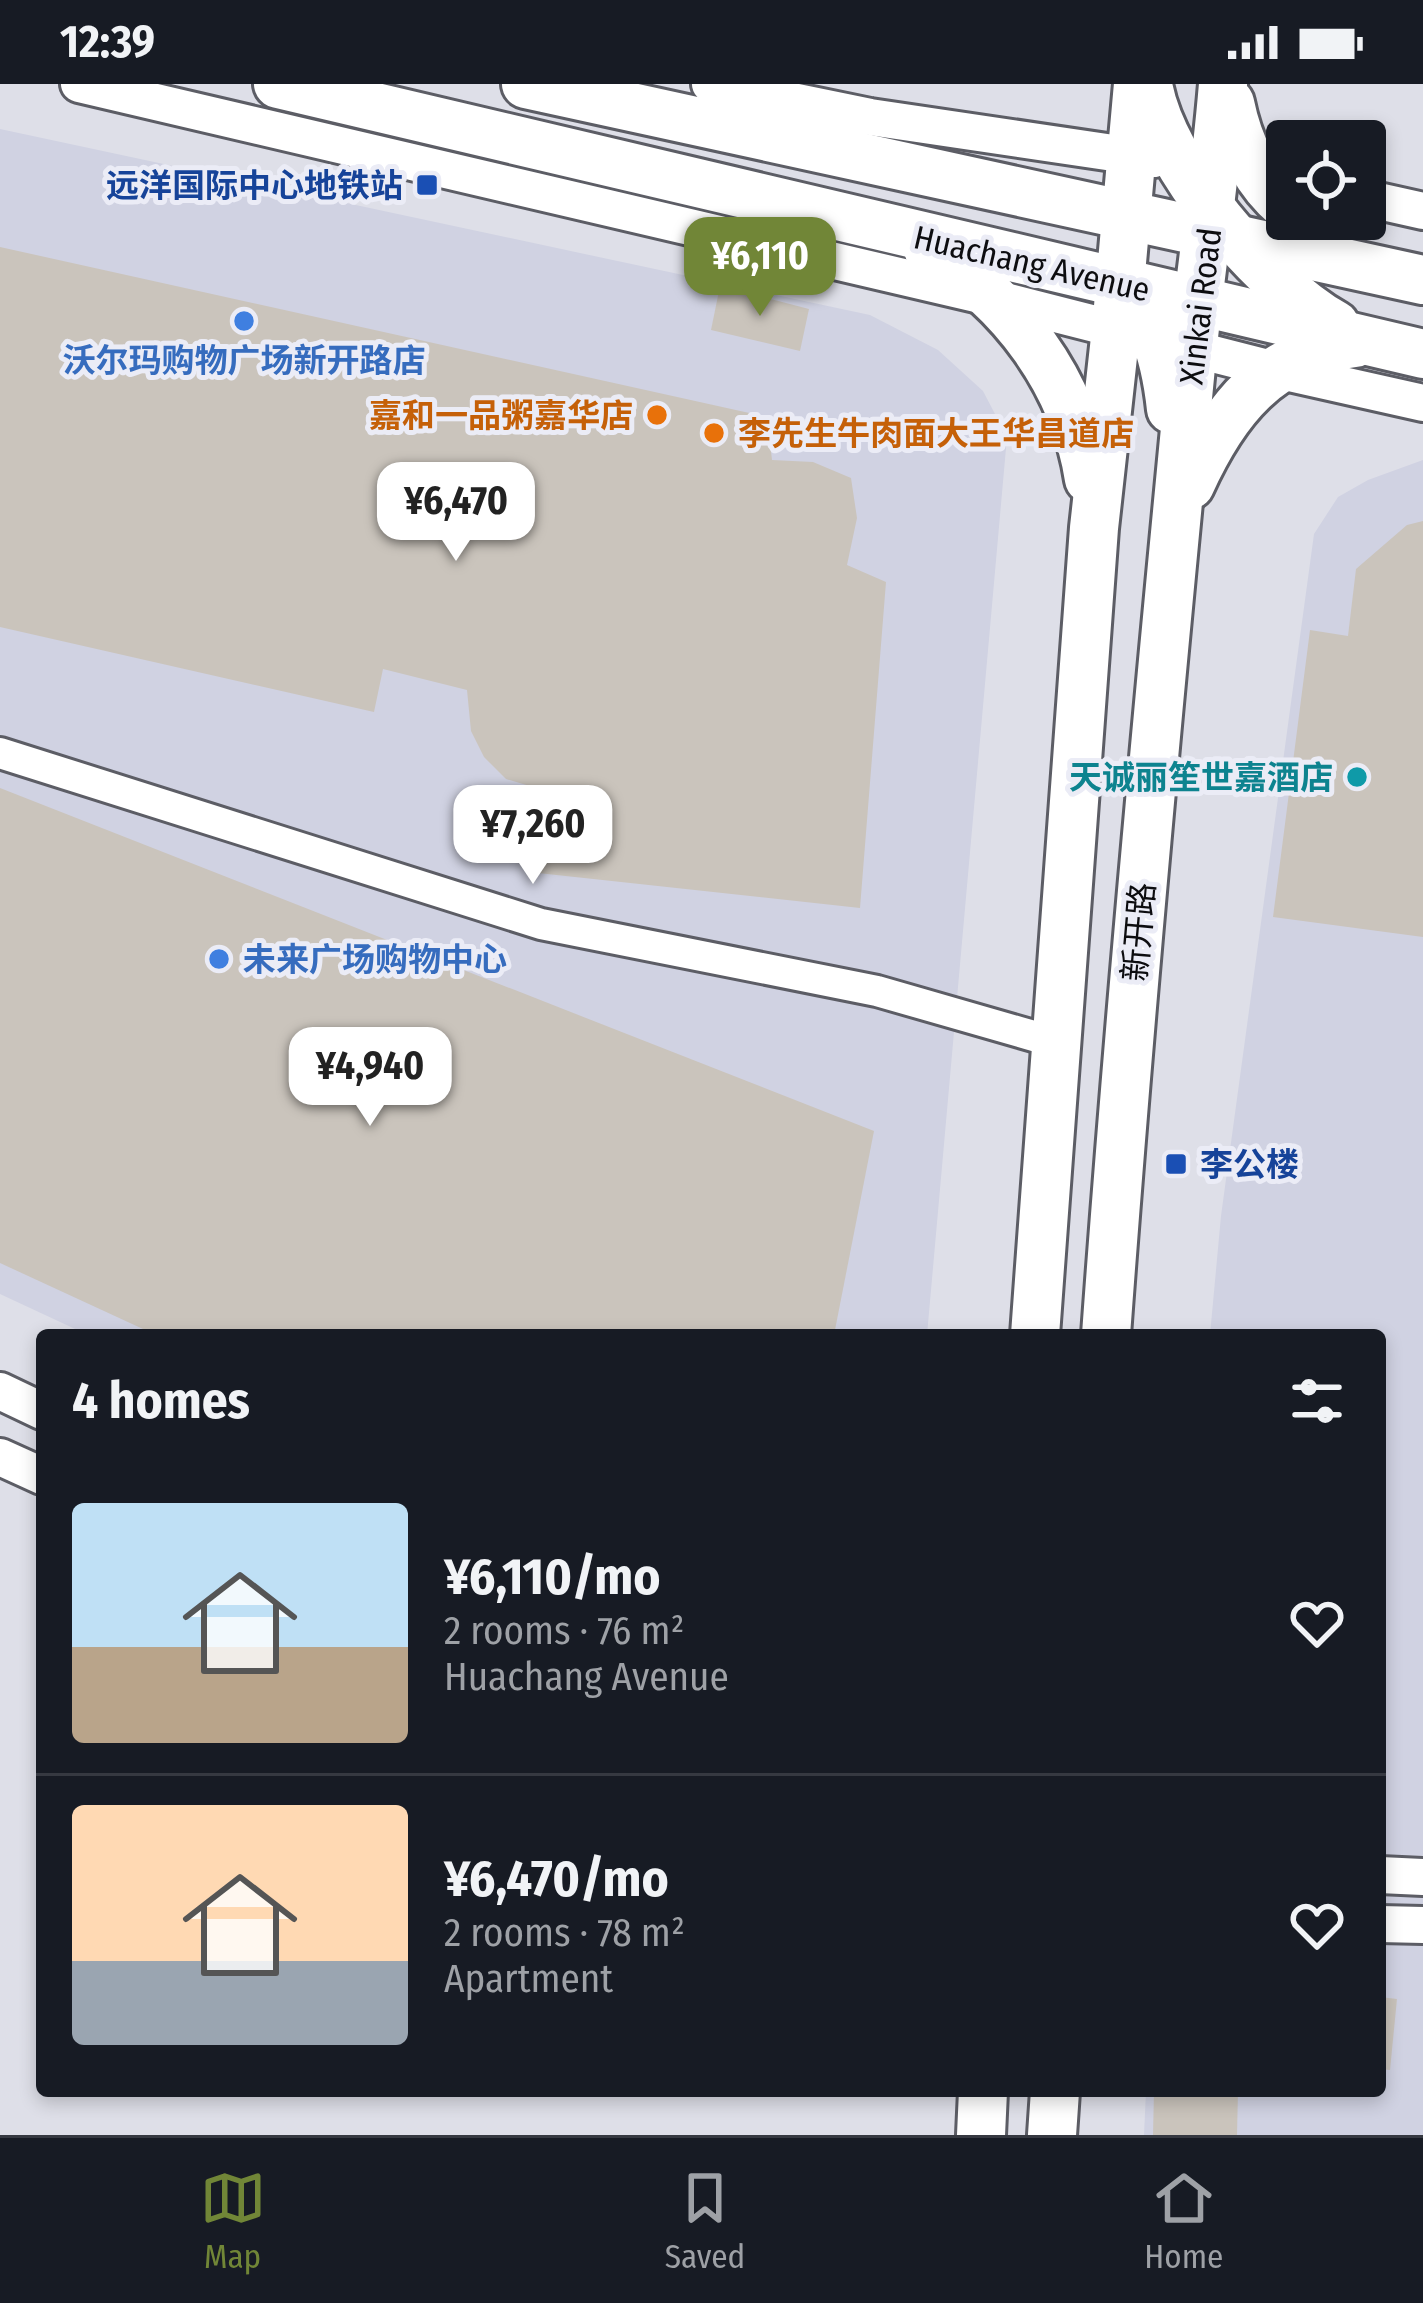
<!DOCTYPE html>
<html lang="en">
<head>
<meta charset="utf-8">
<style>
	:root { --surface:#171b24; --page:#242831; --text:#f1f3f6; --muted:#9ea1a6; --line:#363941; --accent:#718637 }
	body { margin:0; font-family:"Fira Sans Condensed","Noto Sans SC",sans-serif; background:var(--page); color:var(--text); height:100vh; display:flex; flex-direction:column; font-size:45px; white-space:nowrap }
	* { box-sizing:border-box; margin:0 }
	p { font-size:39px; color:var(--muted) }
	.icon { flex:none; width:66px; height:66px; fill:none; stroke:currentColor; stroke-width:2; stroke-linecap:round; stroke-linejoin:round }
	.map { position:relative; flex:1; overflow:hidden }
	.side { position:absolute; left:36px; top:1245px; width:1350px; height:768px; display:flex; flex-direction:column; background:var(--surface); border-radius:12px; box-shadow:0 6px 18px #0003 }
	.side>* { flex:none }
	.fabs { position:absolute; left:1266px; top:36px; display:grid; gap:24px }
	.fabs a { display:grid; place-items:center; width:120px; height:120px; border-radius:12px; background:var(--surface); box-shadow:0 6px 18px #0003; font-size:60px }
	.price { position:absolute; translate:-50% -102px; padding:0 27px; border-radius:24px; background:#fff; color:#222; font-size:39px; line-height:78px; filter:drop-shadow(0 3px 6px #0008) }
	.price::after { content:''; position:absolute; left:50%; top:72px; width:36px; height:27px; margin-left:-18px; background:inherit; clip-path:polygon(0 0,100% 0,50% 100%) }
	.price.active { background:var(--accent); color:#fff }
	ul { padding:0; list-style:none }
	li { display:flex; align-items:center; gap:36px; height:300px; padding:0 36px }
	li+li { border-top:3px solid var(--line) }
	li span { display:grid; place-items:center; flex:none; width:336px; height:240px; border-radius:12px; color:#555 }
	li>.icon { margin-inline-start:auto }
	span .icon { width:144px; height:144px; fill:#fffc; stroke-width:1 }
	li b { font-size:51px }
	h2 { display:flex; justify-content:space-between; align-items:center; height:144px; padding:0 36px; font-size:51px }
	.status { display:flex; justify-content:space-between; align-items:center; height:84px; padding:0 60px; background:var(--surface); direction:ltr }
	.status svg { height:33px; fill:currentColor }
	.tabs { display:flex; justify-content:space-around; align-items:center; height:168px; border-top:3px solid var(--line); background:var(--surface); font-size:33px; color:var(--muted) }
	.tabs a { display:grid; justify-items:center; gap:6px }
	.tabs .active { color:var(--accent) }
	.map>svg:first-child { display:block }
	.built { fill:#d0d2e2 }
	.building { fill:#cac4bc }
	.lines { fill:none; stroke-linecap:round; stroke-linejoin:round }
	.minor-casing { stroke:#5c5d65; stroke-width:36 }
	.tertiary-casing { stroke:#5c5d65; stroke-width:42 }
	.primary-casing { stroke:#5c5d65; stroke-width:54 }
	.minor { stroke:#fff; stroke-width:30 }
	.tertiary { stroke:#fff; stroke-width:36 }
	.primary { stroke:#fff; stroke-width:48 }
	.transit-dot { fill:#1a4fb4; stroke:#ebecf6; stroke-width:4.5 }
	.shop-dot { fill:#3f7fe0; stroke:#ebecf6; stroke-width:4.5 }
	.food-dot { fill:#e8710a; stroke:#ebecf6; stroke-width:4.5 }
	.culture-dot { fill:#0f9aa8; stroke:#ebecf6; stroke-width:4.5 }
	.labels { text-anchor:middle; stroke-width:10; stroke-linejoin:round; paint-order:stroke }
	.transit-label { font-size:33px; font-weight:bold; fill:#164399; stroke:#ebecf6; text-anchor:end }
	.street-label { font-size:33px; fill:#0d0d10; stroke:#ebecf6 }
	.shop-label { font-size:33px; font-weight:bold; fill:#366cbe; stroke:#ebecf6 }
	.food-label { font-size:33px; font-weight:bold; fill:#c56008; stroke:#ebecf6; text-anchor:end }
	.culture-label { font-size:33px; font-weight:bold; fill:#0d838f; stroke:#ebecf6; text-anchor:end }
</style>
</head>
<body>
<div class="status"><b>12:39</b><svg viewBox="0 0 49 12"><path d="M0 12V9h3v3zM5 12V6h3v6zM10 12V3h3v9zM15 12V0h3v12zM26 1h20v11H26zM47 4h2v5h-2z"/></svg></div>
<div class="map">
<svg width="1423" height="2051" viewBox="0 0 1423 2051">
	<rect width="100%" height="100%" fill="#dedfe8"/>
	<g class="built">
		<polygon points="0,45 870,231 938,266 983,307 1007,353 927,1251 88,1251 0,1210"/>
		<polygon points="1423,376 1423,2051 1144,2051 1146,2007 1380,2007 1380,1251 1210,1251 1221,1132 1314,450 1338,413 1368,396"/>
	</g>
	<g class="building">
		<polygon points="0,163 767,333 772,376 813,378 851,394 857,434 847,481 886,498 860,824 538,789 543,706 506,695 484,673 471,647 467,606 383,585 374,628 0,543"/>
		<polygon points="720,202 809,225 800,267 711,246"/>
		<polygon points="1423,437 1423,853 1273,833 1310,546 1348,552 1356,485 1407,441"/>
		<polygon points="0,704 874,1047 834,1251 156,1251 0,1179"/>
		<polygon points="1380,1913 1397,1915 1390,1986 1380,1985"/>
		<polygon points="1154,2007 1238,2007 1237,2051 1153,2051"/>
	</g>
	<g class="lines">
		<defs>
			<polyline id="minor" points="0,669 541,840 877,907 1058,959"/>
			<g id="tertiary">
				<polyline points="79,0 993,214 1276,286 1423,319"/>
				<polyline points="710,0 870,33 1154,75"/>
				<polyline points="1365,114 1423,127"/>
				<polyline points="0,1307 42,1327"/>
				<polyline points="0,1373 42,1392"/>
				<polyline points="1380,1791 1423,1793"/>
				<polyline points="1380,1840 1423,1841"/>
			</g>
			<g id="primary">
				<polyline points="278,0 1423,270"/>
				<polyline points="526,0 1423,196"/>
				<path d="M1148 0C1161 81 1264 201 1335 241"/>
				<path d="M1230 19C1238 59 1255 96 1287 123"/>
				<path d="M928 165C1012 215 1074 298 1089 395"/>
				<path d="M1109 192C1153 219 1166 278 1171 325"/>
				<path d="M1190 401C1224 326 1268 269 1355 259"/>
				<polyline points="1035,1251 1094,444 1116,245 1138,0"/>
				<path d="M1106 1251C1130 921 1161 592 1193 262 1202 175 1216 88 1223 0"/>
				<polyline points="981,2051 983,2007"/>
				<polyline points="1052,2051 1055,2007"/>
			</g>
		</defs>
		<use href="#minor" class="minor-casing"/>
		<use href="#tertiary" class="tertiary-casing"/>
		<use href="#primary" class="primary-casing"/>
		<use href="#minor" class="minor"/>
		<use href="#tertiary" class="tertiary"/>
		<use href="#primary" class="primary"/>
	</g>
	<g class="transit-dot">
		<rect x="415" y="89" width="24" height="24" rx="6"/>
		<rect x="1164" y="1068" width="24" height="24" rx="6"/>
	</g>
	<g class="shop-dot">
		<circle cx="244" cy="237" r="12"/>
		<circle cx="219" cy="875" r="12"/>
	</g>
	<g class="food-dot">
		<circle cx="657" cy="331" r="12"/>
		<circle cx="714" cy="349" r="12"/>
	</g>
	<circle class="culture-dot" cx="1357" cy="693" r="12"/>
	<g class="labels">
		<g class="transit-label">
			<text x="403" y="113">远洋国际中心地铁站</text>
			<text x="1200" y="1092" text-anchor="start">李公楼</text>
		</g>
		<g class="street-label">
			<text transform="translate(1032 179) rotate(13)" y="12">Huachang Avenue</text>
			<text transform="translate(1200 222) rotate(-83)" y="12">Xinkai Road</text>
			<text transform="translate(1138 848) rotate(-85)" y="12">新开路</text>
		</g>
		<g class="shop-label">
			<text x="244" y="288">沃尔玛购物广场新开路店</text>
			<text x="243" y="887" text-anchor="start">未来广场购物中心</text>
		</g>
		<g class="food-label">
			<text x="633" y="343">嘉和一品粥嘉华店</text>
			<text x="738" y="361" text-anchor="start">李先生牛肉面大王华昌道店</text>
		</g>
		<g class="culture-label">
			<text x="1333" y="705">天诚丽笙世嘉酒店</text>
		</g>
	</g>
</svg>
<div class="fabs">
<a><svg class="icon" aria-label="locate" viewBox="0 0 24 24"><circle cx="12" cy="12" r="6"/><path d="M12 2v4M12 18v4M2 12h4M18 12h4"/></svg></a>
</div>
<b class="price active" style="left:760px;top:235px">¥6,110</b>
<b class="price" style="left:456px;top:480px">¥6,470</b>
<b class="price" style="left:533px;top:803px">¥7,260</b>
<b class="price" style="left:370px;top:1045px">¥4,940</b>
<section class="side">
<h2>4 homes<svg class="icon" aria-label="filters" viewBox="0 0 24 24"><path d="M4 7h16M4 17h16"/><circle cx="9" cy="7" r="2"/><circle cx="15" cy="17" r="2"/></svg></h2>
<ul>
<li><span style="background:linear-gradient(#bfe0f5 60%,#b9a48a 0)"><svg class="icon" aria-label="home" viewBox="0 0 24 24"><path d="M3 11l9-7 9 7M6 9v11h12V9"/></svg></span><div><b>¥6,110/mo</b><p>2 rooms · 76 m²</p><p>Huachang Avenue</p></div><svg class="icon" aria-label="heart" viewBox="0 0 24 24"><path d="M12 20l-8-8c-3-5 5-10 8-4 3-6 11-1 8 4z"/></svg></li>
<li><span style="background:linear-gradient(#ffd9b3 65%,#9aa5b1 0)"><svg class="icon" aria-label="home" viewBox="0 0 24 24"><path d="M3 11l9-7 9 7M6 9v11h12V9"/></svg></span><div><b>¥6,470/mo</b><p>2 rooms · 78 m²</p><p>Apartment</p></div><svg class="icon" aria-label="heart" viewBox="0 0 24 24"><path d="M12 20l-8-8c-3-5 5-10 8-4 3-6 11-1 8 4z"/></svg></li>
</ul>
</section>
</div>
<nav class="tabs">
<a class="active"><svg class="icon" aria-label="map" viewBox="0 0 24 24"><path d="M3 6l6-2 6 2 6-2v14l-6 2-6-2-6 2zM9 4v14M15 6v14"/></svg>Map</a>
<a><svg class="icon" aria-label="saved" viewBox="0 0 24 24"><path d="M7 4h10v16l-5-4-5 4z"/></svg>Saved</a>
<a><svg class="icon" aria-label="home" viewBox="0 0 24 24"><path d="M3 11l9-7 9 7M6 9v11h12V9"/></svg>Home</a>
</nav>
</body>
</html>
